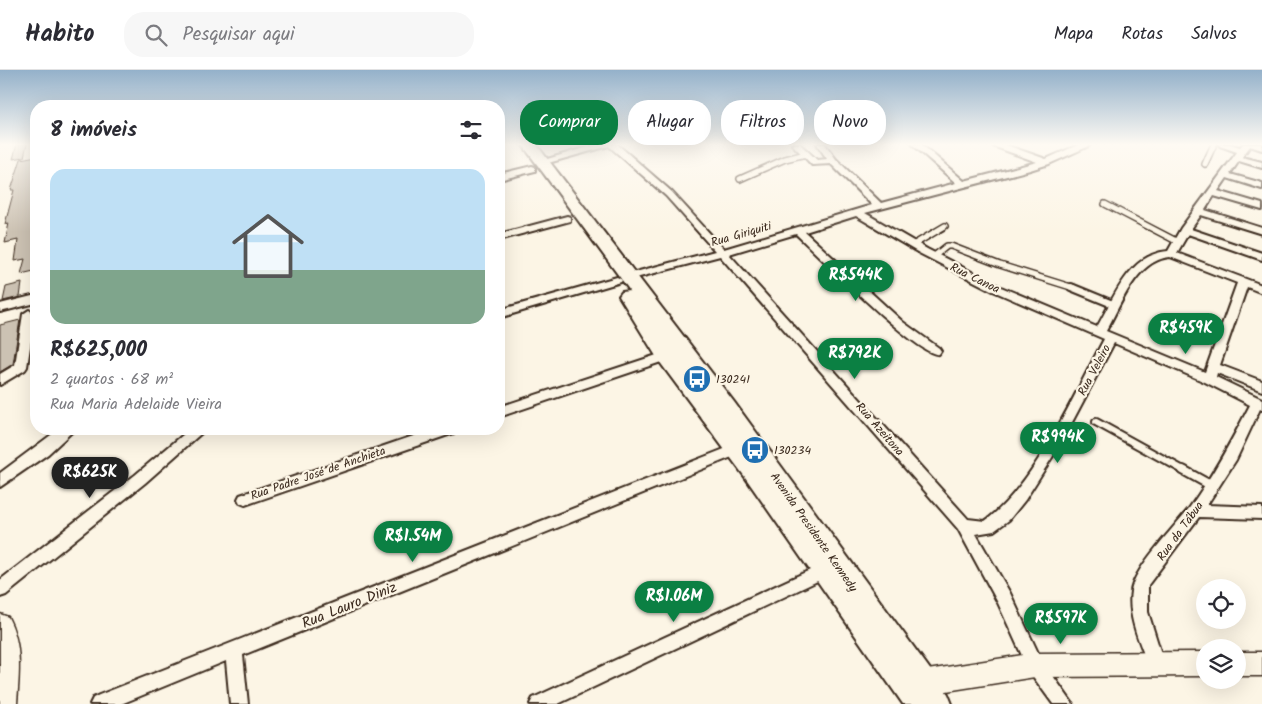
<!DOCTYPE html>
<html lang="pt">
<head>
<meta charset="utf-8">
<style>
	:root { --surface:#fff; --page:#f7f7f7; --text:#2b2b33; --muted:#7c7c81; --line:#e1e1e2; --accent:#0b8043 }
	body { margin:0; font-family:Kalam,sans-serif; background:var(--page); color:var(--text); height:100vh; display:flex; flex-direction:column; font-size:19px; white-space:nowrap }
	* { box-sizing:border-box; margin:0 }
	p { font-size:16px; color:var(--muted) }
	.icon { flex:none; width:28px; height:28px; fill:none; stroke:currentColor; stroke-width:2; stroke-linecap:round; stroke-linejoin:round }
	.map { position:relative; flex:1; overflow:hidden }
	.side { position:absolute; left:30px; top:30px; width:475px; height:335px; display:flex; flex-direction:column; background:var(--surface); border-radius:20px; box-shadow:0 5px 20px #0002 }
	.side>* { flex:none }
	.guide { position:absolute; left:520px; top:30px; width:475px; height:45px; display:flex; gap:10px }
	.fabs { position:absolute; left:1196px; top:509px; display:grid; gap:10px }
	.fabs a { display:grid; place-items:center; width:50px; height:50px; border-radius:50%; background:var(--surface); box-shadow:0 5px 20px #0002; font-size:25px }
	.price { position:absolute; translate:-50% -42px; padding:0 11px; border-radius:18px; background:var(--accent); color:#fff; font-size:16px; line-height:32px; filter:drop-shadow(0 1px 2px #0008) }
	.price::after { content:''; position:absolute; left:50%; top:30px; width:15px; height:11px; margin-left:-8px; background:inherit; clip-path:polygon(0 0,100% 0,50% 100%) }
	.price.active { background:#222; color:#fff }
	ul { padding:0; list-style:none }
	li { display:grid; align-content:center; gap:10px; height:265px; padding:0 20px }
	li span { display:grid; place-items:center; height:155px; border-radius:15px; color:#555 }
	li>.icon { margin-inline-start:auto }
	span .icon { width:90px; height:90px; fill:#fffc; stroke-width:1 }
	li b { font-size:21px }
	h2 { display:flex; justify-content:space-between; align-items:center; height:60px; padding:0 20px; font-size:21px }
	.tag { padding:0 18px; border-radius:20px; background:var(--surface); box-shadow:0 5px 20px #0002; font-size:18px; line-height:45px }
	.tag.active { background:var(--accent); color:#fff }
	header { display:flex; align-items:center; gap:30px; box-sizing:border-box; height:70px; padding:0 25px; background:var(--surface); border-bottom:1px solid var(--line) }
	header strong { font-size:24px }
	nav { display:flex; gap:28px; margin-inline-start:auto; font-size:18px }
	.search { width:350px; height:45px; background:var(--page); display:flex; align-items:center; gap:12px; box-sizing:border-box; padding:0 18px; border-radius:20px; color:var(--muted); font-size:19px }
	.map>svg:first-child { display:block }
	.building { fill:#ccc2b3; stroke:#3b2a1e }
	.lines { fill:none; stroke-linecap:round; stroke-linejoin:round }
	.lane-far2-casing { stroke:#3b2a1e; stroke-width:8 }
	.lane-far1-casing { stroke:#3b2a1e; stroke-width:10 }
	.lane-casing { stroke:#3b2a1e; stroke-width:12 }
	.street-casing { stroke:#3b2a1e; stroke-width:4 }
	.secondary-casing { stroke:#3b2a1e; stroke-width:3 }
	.primary-casing { stroke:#3b2a1e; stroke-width:4 }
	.lane-far2 { stroke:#fcf5e5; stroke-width:5 }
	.lane-far1 { stroke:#fcf5e5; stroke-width:6 }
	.lane { stroke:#fcf5e5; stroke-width:8 }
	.street { fill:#fcf5e5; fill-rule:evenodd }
	.secondary { fill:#fcf5e5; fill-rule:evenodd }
	.primary { fill:#fcf5e5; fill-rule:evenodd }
	.labels { text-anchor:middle; stroke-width:4.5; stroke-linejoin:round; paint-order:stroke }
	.street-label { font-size:12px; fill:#3b2a1e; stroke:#fcf5e5 }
	.poi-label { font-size:12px; fill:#3b2a1e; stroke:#fcf5e5; text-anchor:start }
	.near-street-label { font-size:15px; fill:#3b2a1e; stroke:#fcf5e5 }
</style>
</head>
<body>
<header>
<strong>Habito</strong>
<div class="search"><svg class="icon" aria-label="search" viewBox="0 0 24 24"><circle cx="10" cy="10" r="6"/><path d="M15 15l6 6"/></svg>Pesquisar aqui</div>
<nav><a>Mapa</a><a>Rotas</a><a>Salvos</a></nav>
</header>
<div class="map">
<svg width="1262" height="634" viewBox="0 0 1262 634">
	<rect width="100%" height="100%" fill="#fcf5e5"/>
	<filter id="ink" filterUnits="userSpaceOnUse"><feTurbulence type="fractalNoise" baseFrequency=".02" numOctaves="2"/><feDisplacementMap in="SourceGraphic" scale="10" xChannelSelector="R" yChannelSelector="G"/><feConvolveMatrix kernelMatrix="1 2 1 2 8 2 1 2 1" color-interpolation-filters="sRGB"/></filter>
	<g filter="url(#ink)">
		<g class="building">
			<polygon points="17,74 27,74 24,87 13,89"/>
			<polygon points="36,86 36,190 34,201 21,204 25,189 15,191 18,170 5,173 9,153 5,154 14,120 11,120 21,89"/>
			<polygon points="22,213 20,227 3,231 6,217"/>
			<polygon points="20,250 13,294 0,302 0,255"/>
		</g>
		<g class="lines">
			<defs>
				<g id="lane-far2">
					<polyline points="1205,94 1214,74"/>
					<polyline points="740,109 785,89 806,84"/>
					<polyline points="1105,134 1178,172"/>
					<polyline points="913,175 945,156"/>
					<polyline points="933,187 947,176 951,176 1000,195 1074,218"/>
				</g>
				<g id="lane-far1">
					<polyline points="1071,217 1115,235"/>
					<polyline points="1096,352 1185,401"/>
				</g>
				<polyline id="lane" points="1183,400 1212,416"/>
				<g id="street">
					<path d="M598 74H617L672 122 724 179 872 135 831 94 812 95 792 74H800L817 90 827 89 817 74H825L836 89 881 133 956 113 912 74H921L964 111 1037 92 993 76 992 74H1003L1046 89 1080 74H1090L1089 76 1049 94 1030 100 865 143 927 179 1001 217 1097 257C1114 228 1129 184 1168 181L1181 158 1237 82 1220 76 1219 74H1230L1240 77 1243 74H1262V80L1250 76 1242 87 1262 92V98L1239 91 1230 104 1262 113V119L1227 108 1218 121 1262 134V140L1214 126 1205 140 1262 158V164L1201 145 1191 159 1262 183V190L1188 164 1177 183 1262 215V223L1247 217 1220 295 1262 311V321L1217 303 1216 307 1262 329V340L1260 339 1236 390 1207 435 1262 437V449L1199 447 1148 515V542L1164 593 1162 599 1156 601 1150 599C1141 576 1127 547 1131 521 1134 498 1174 458 1190 437 1213 405 1232 370 1250 335L1205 312 1114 273 1060 375 1025 430 1009 450 994 461 976 464 1010 523 1041 589 1073 634H1053L1029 601 998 533 958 459 720 186 628 210 624 209 623 207 624 205 715 181 666 126 609 76 541 95 537 92ZM856 146 919 183 993 221 1104 269C1075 323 1034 416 985 451L968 449 729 184 796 164C815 182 921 289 939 284L941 281 939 278 903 252 805 162ZM1170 187 1237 213 1205 302 1106 261C1121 235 1136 190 1170 187Z"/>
					<polygon points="532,96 535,97 535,101 499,110 499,104"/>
					<polygon points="567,146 570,147 570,151 499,170 499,164"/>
					<polygon points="617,207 622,210 621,212 499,248 499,240"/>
					<polygon points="36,225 36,233 0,242 0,234"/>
					<polygon points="29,240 35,244 27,297 25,300 0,315 0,304 15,295 23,244"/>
					<polygon points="666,282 672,286 670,289 499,347 499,337"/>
					<polygon points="59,359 75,359 48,384 0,417 0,403"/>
					<polygon points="190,359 206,359 145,413 6,525 0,527 0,510 135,405"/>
					<polygon points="434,359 456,359 454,363 245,435 240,433 238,429 240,425"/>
					<polygon points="737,374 742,375 744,379 742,383 243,585 248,634 230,634 226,591 121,634 90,634 93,628 99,625"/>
					<polygon points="823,494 828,496 831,501 828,506 558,634 530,634 533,628"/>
				</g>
				<g id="secondary">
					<path d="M0 544 8 547C23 576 19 603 17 634H0Z"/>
					<polygon points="1205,582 1205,606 1035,607 915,626 906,623 903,614 906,605 915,602 1035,583"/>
					<rect x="1238" y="582" width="24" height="24"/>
				</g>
				<polygon id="primary" points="522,74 536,74 734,332 948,624 952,634 903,634 745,407 659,291 619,226 622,222 630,221"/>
			</defs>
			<use href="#lane-far2" class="lane-far2-casing"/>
			<use href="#lane-far1" class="lane-far1-casing"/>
			<use href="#lane" class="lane-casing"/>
			<use href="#street" class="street-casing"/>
			<use href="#secondary" class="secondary-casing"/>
			<use href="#primary" class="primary-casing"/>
			<use href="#lane-far2" class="lane-far2"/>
			<use href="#lane-far1" class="lane-far1"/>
			<use href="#lane" class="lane"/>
			<use href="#street" class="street"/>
			<use href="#secondary" class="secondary"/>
			<use href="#primary" class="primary"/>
		</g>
	</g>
	<linearGradient id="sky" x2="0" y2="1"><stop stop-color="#94b1ca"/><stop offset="0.46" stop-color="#fefaf3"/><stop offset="1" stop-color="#fefaf3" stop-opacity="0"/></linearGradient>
	<rect width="1262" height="162" fill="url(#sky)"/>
	<defs>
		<symbol id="bus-disc" viewBox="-11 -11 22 22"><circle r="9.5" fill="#1f6fb2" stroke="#fcf5e5"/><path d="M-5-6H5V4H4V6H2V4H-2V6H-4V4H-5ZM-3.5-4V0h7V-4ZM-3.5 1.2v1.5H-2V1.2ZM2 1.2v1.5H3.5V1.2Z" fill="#fff"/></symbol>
	</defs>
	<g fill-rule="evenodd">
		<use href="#bus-disc" x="681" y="293" width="32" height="32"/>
		<use href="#bus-disc" x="739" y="364" width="32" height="32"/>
	</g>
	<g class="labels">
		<g class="street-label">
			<text transform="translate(741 164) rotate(-16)" y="4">Rua Giriquiti</text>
			<text transform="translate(975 208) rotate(26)" y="4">Rua Canoa</text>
			<text transform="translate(1094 300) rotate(-62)" y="4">Rua Veleiro</text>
			<text transform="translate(880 359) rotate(49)" y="4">Rua Azeitona</text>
			<text transform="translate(318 403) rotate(-19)" y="4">Rua Padre José de Anchieta</text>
			<text transform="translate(1180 461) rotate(-54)" y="4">Rua da Tábua</text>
			<text transform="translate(814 462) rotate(55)" y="4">Avenida Presidente Kennedy</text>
		</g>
		<g class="poi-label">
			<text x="716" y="313">130241</text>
			<text x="774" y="384">130234</text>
		</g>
		<g class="near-street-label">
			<text transform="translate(349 535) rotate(-22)" y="5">Rua Lauro Diniz</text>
		</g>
	</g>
</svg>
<div class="fabs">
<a><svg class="icon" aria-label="locate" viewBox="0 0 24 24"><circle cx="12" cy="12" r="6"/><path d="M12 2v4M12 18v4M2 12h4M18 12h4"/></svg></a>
<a><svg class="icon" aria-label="layers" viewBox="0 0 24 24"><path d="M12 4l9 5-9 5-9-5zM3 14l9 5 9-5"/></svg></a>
</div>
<b class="price" style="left:856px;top:232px">R$544K</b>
<b class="price" style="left:1186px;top:285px">R$459K</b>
<b class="price" style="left:855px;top:310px">R$792K</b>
<b class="price" style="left:1058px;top:394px">R$994K</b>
<b class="price active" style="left:90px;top:429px">R$625K</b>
<b class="price" style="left:413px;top:493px">R$1.54M</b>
<b class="price" style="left:674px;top:553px">R$1.06M</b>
<b class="price" style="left:1061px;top:575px">R$597K</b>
<div class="guide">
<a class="tag active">Comprar</a>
<a class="tag">Alugar</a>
<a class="tag">Filtros</a>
<a class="tag">Novo</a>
</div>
<section class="side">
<h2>8 imóveis<svg class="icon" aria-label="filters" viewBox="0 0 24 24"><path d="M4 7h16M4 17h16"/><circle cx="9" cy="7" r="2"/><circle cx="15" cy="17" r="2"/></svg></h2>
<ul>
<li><span style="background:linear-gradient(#bfe0f5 65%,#7fa58c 0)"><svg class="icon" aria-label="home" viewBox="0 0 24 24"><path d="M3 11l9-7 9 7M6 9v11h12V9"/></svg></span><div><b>R$625,000</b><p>2 quartos · 68 m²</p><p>Rua Maria Adelaide Vieira</p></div></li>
</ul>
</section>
</div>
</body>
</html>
